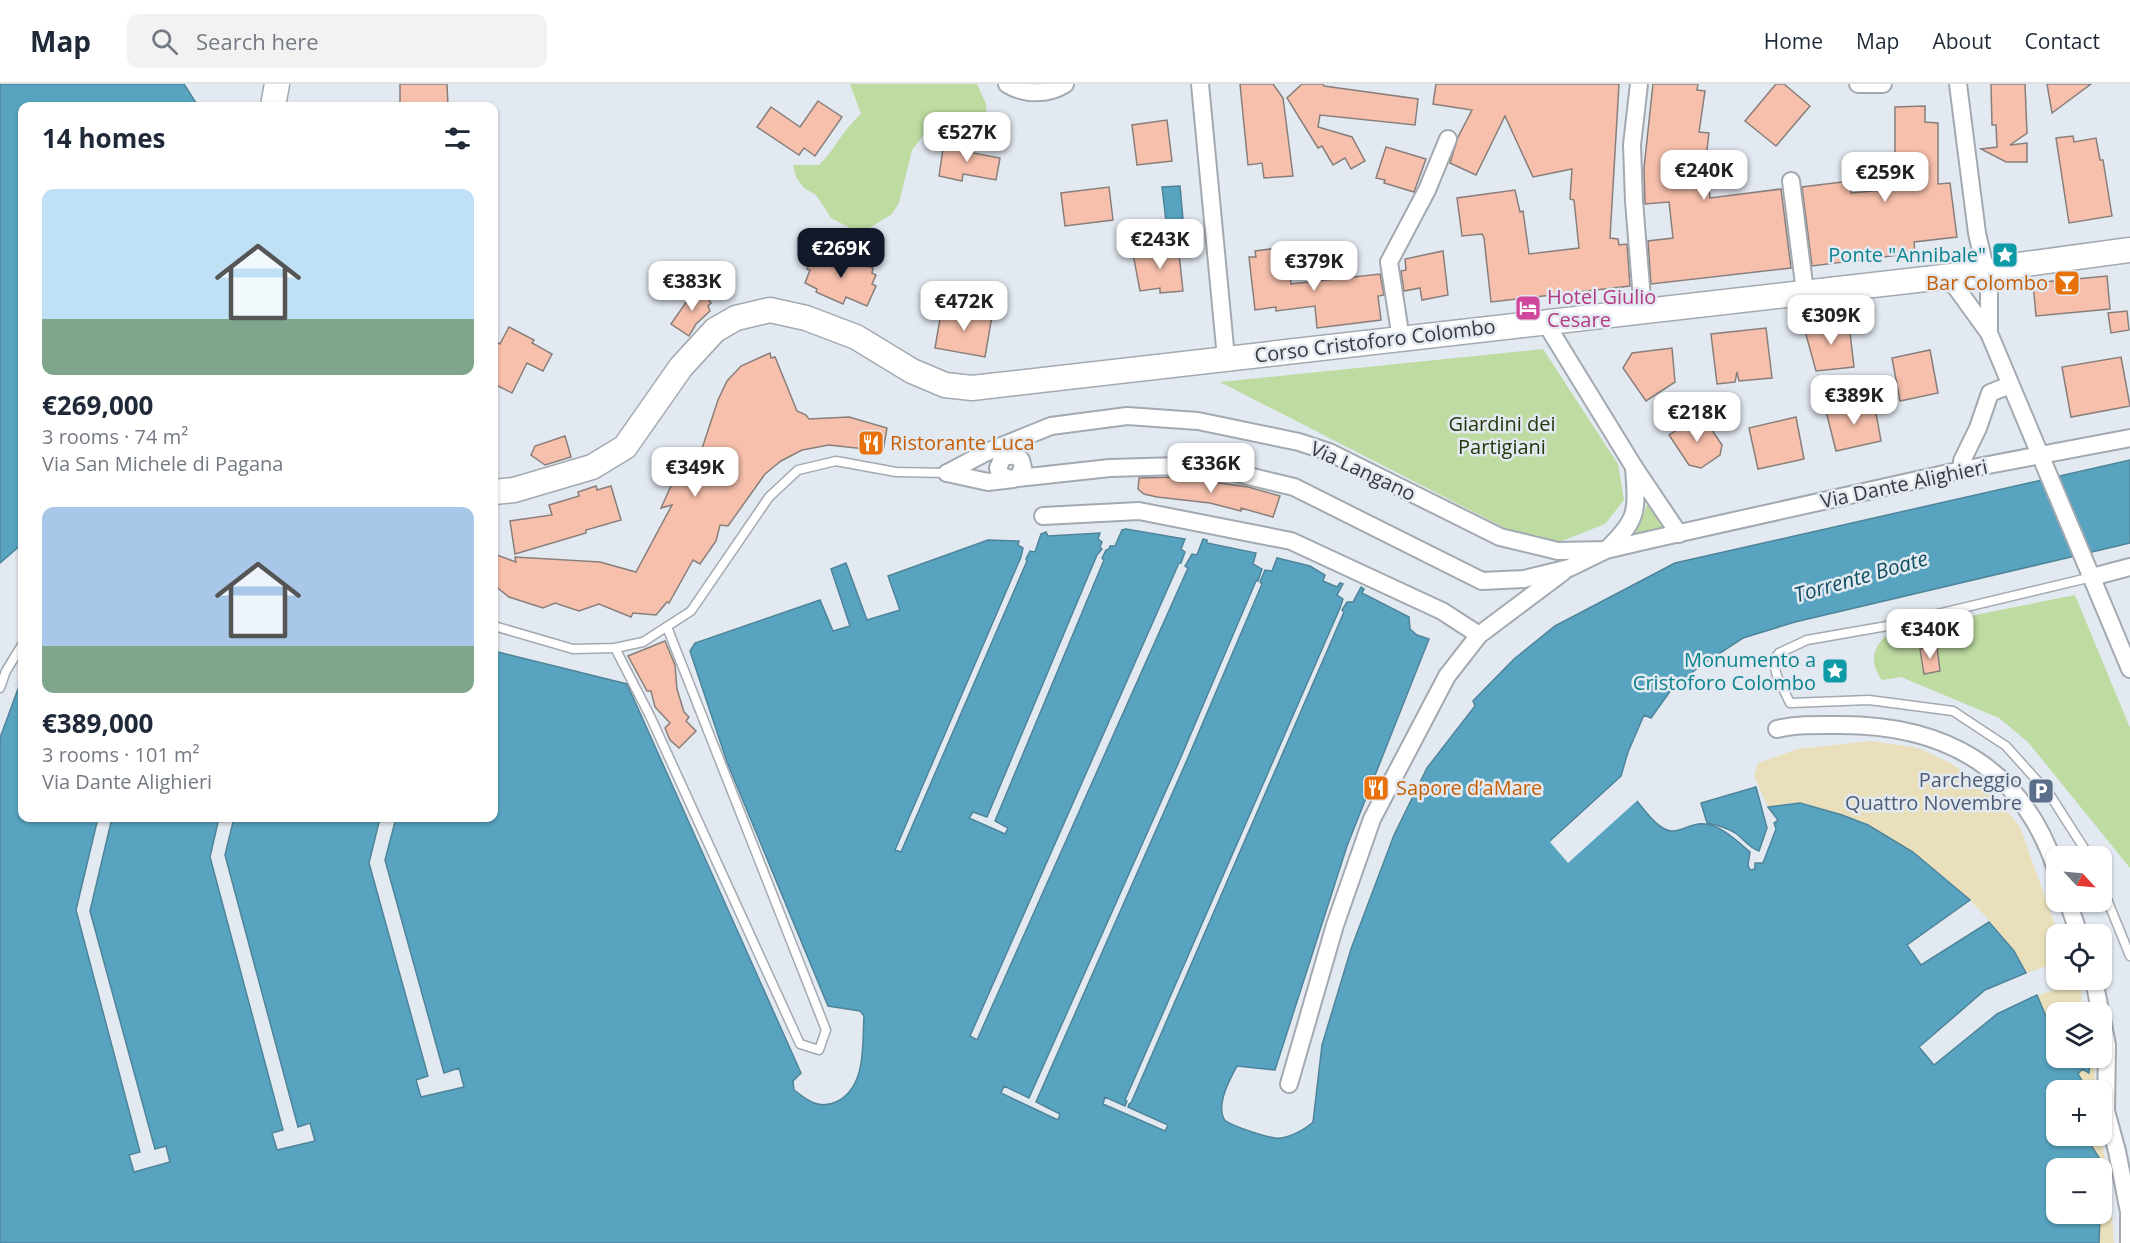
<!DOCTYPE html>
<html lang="en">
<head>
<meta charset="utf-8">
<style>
	:root { --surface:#fff; --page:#f2f2f3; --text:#1f2937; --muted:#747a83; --line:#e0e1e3; --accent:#111827 }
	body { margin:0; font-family:"Open Sans",sans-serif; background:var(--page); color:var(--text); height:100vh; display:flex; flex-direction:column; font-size:22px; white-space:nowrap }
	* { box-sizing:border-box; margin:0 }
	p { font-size:20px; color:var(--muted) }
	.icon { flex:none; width:33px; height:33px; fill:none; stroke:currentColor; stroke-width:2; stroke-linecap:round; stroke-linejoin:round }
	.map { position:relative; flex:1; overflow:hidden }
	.panel { position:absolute; left:18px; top:18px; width:480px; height:720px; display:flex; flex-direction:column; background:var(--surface); border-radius:12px; box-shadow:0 2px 4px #0004 }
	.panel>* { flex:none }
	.needle { width:39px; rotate:116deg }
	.tools { position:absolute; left:2046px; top:762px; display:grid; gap:12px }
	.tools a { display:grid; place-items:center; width:66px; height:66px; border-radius:12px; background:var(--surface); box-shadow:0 2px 4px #0004; font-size:30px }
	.price { position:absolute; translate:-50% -51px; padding:0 14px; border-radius:12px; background:#fff; color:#222; font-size:20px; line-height:39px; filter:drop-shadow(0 2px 3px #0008) }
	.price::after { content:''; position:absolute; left:50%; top:36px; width:18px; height:14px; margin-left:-9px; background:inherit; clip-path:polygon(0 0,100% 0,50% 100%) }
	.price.on { background:var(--accent); color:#fff }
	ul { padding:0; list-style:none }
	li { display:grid; align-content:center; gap:12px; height:318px; padding:0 24px }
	li span { display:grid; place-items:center; height:186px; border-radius:12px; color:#555 }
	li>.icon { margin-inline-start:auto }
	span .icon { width:108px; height:108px; fill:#fffc; stroke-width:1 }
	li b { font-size:26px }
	h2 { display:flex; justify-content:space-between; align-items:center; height:72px; padding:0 24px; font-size:26px }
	header { display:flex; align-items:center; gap:36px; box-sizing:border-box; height:84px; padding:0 30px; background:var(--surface); border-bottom:2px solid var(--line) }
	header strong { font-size:28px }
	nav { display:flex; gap:33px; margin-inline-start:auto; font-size:21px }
	.search { width:420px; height:54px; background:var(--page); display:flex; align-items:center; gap:15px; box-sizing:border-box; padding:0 21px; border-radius:12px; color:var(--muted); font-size:22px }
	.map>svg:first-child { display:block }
	.green { fill:#bedba2 }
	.sand { fill:#e9dfba }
	.water { fill:#58a4c0; stroke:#4e8499; stroke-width:1.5 }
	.pier { fill:#e3e9f1 }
	.building { fill:#f7c0ac; stroke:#887f7b; stroke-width:1.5 }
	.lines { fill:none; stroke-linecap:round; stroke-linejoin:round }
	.lane-casing { stroke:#a3a9b0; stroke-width:11 }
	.street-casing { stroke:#a3a9b0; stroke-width:20 }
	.secondary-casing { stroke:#a3a9b0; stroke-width:27 }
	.lane { stroke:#fff; stroke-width:8 }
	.street { stroke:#fff; stroke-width:16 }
	.secondary { stroke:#fff; stroke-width:24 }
	.labels { text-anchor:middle; stroke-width:5; stroke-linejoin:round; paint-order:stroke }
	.culture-label { font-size:20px; fill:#0d838f; stroke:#e3e9f1; text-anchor:end }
	.food-label { font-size:20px; fill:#c56008; stroke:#e3e9f1; text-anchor:start }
	.hotel-label { font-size:20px; fill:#b23c85; stroke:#e3e9f1; text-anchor:start }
	.street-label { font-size:20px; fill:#383a3e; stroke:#e3e9f1 }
	.park-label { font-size:20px; fill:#24370c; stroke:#e3e9f1 }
	.service-label { font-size:20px; fill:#4e5e75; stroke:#e3e9f1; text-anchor:end }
	.water-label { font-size:21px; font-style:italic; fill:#0f4f63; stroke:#e3e9f1 }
</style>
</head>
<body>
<header>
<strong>Map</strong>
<div class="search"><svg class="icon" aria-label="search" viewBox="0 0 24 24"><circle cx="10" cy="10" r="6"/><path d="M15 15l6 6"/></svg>Search here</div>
<nav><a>Home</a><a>Map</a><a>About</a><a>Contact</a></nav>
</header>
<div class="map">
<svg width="2130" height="1159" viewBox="0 0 2130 1159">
	<rect width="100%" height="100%" fill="#e3e9f1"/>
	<g class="green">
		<path d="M850 0H977L986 20 987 34 979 42 929 44 912 66 899 119 892 130 868 145 854 146 831 134 816 111 804 104 796 93 793 81H819C835 66 843 45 861 30Z"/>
		<polygon points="1543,265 1618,380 1624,416 1605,440 1544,464 1220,298"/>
		<polygon points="1648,418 1665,444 1630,455 1640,440"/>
		<path d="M2075 511 2130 644V784L2028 658 1999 634 1901 593 1882 596C1868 577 1873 562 1890 548Z"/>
	</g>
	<g class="sand">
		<path d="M1870 657 1918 664 1950 679 1990 706 2020 743 2058 850H2056V879L2026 889C1989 818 1899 747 1822 725 1815 723 1807 719 1800 719 1790 718 1778 721 1768 723L1754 692 1758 679 1798 665Z"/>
		<polygon points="2081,896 2082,928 2056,928 2056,956 2037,912"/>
		<polygon points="2090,974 2093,974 2096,1006 2085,1006 2086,1003 2078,990 2082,985 2089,989"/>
		<polygon points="2089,1052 2101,1052 2111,1117 2114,1159 2099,1159 2102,1084 2098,1084 2100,1074 2092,1063 2093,1055"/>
	</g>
	<g class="water">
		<polygon points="0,0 184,0 198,22 22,22 22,460 0,479"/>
		<polygon points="1180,102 1183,135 1166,137 1162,103"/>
		<path d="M2130 376V459L1795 538 1743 554 1700 582 1671 606 1651 634 1644 631 1628 668 1621 692 1551 756 1567 777 1636 716C1645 726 1657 745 1671 747 1679 748 1689 741 1698 740 1717 737 1736 756 1750 768L1748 781 1750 786 1755 785V779H1763L1776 745 1774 739 1778 736 1768 723 1800 719 1842 731 1868 741 1913 768 1970 816 1907 861 1921 881 1989 838 2014 867 2026 889 1985 906 1919 963 1934 981 1997 930 2037 911 2056 956V974H2063L2065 978 2070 974H2090L2089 989 2082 985 2078 990 2086 1003 2085 1006H2056V1052H2089L2093 1055 2092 1063 2100 1075 2098 1084H2056V1130H2100L2099 1159H0V654L22 594V734H98L76 826 140 1068 129 1071 134 1088 170 1078 166 1062 155 1065 90 827 112 734H219L210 773 283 1046 272 1049 277 1066 315 1057 310 1039 298 1043 225 771 234 734H380L369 779 428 992 416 996 421 1013 464 1003 459 984 444 989 385 776 396 734H494V567L627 600 801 989 793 997 794 1006C807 1016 819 1026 836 1018 867 1003 862 961 864 932L860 927 828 922 727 678 690 567 695 559 820 516 833 547 850 542 831 485 846 479 867 536 900 526 888 492 988 456 1019 457 1018 461 1023 464 1021 473 895 766 901 768 1027 477 1026 475 1030 467 1035 468 1041 450 1046 448 1048 452 1100 449 1098 455 1102 458 1100 463 1102 465 1097 471 987 733 973 728 969 734 1005 750 1008 744 995 737 1104 476 1102 474 1106 466 1109 465 1110 462H1115L1122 446 1126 445 1185 455 1181 465 1185 468 1181 479H1179L970 952 977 956 1188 484 1185 482 1192 470 1197 471 1203 455 1207 456V459L1256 469 1253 480 1262 485 1258 497H1256L1181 673 1029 1014 1004 1002 1001 1009 1058 1036 1060 1030 1036 1018 1187 676 1262 500 1260 498 1265 486 1272 487 1277 474 1310 482 1325 491 1323 497 1337 503 1340 499 1343 500 1337 511 1343 515 1340 524 1125 1016 1127 1017 1125 1022 1105 1013 1103 1020 1165 1047 1168 1041 1128 1023 1129 1020 1131 1019 1344 528 1342 526 1347 518H1353L1361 503 1364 505 1362 509 1409 533 1410 545 1417 551 1429 555 1347 762 1275 986 1237 982C1230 995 1216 1020 1224 1035 1227 1041 1267 1053 1275 1054 1286 1056 1306 1045 1313 1038L1322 961 1351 865 1394 751 1427 684 1475 622 1473 617 1514 575 1555 542 1675 479Z"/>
		<path d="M1756 703 1767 744 1759 767C1749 764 1744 755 1735 749 1726 743 1717 741 1707 739L1701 719Z"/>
	</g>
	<polygon class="pier" points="1621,694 1555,757 1568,773 1634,714 1639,715 1568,779 1550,758"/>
	<g class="building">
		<polygon points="400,0 447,0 448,22 400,22"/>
		<polygon points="1240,0 1273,0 1283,14 1293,92 1264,94 1262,79 1248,81"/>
		<polygon points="1302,0 1323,0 1324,2 1418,15 1415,41 1320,31 1318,43 1352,53 1365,77 1351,85 1345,74 1333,81 1322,62 1318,64 1287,14"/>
		<polygon points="1436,0 1619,0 1610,154 1618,155 1619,161 1627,160 1630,202 1491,218 1484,154 1482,150 1462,152 1457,114 1515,106 1520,128 1523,127 1529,170 1579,164 1574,116 1570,115 1572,85 1533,93 1505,32 1476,91 1450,79 1458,53 1472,26 1433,20"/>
		<polygon points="1653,0 1698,0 1697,6 1705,7 1699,48 1709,49 1706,74 1710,114 1781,105 1791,184 1651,200 1648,157 1673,154 1669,118 1645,120 1644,84"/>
		<polygon points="1776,0 1784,0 1810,22 1776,62 1745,37"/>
		<polygon points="1991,0 2025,0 2027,49 2010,61 2027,59 2027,78 2006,78 1981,65 1997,63 1996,41 1992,41"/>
		<polygon points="2047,0 2091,0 2052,29"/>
		<polygon points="818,17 842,33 815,72 804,64 799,71 757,43 771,23 800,43"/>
		<polygon points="1925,22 1925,38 1938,39 1938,100 1950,99 1957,153 1914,158 1915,169 1812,182 1802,103 1850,97 1851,109 1895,105 1895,23"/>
		<polygon points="1167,36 1172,77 1137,81 1132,41"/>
		<polygon points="2073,52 2074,58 2096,54 2100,76 2103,76 2112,132 2069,139 2056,54"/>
		<polygon points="944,58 969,63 968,68 1000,74 996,96 963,90 962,97 939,92"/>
		<polygon points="1386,63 1426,75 1414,108 1384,99 1385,96 1376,94"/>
		<polygon points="1109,103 1113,136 1065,142 1061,109"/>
		<polygon points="1178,161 1183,207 1160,209 1160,204 1140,207 1133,170 1154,168 1154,164"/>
		<polygon points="1287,163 1291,200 1380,190 1384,211 1378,212 1381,236 1317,244 1315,222 1276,227 1276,223 1255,226 1249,173 1256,173 1255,167"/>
		<polygon points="1443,167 1448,211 1422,216 1420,204 1404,207 1401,187 1406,186 1405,175"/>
		<polygon points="813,168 835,178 838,170 873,184 872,189 876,191 872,200 876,202 867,222 846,213 843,220 816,208 817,205 805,199 810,186 807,185"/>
		<polygon points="2107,192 2110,225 2036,232 2033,199"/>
		<polygon points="698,201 711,219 708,222 710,227 696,240 689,252 671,240"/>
		<polygon points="942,223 992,232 985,273 935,264"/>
		<polygon points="2127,227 2129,246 2111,249 2108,229"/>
		<polygon points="1837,237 1838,242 1849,240 1854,283 1816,287 1805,247 1813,246 1812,240"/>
		<polygon points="509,243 534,256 532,259 552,270 543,287 527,279 512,309 494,300 494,257 500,260"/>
		<polygon points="1766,244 1772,294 1739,297 1737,288 1735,298 1717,300 1711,250"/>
		<polygon points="1672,264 1675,298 1646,317 1623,284 1632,269"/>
		<polygon points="1930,266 1938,309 1900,317 1892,274"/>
		<polygon points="770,269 771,274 775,273 797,327 806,331 809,335 849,333 887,344 883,367 829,361 802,366 781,377 765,390 728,442 720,441 716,457 700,480 693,476 669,519 667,518 656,531 633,529 631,533 599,520 579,527 555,519 543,524 509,513 494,501 494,470 516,478 515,473 600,478 636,488 672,421 661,424 677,389 692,395 718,316 727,297 741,282"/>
		<polygon points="2121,273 2130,322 2071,333 2062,283"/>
		<polygon points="1874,318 1881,357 1836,367 1826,327"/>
		<polygon points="1701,330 1722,361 1720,371 1701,384 1689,381 1669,351"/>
		<polygon points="1796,333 1804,375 1758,385 1749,344"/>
		<polygon points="565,352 571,373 545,381 531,371 535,362"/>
		<polygon points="1178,393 1248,403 1280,412 1273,433 1241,424 1241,427 1210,419 1157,413 1144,410 1138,405 1139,394"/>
		<polygon points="596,402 597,406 611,402 621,436 586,446 586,449 515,470 510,437 552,431 549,421 579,412 578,408"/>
		<polygon points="665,557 675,581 677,605 684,628 689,633 686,637 696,647 679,664 670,656 665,644 670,639 655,623 651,607 647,607 628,572"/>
		<polygon points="1937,563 1940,587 1924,590 1920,565"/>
	</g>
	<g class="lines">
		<defs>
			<g id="lane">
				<polyline points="494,542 573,565 615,564 643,558 691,527 769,413 798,386 836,377 896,388 947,389"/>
				<polyline points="615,564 650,632 800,960 819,966 826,946 667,543"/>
				<polyline points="0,604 6,587 22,561"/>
				<polyline points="2089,772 2050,711 2006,662 1953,627 1869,616 1790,619 1777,592 1773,576 1779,569 1807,556 1887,542 2092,493"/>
				<polyline points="2102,803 2130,872"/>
			</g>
			<g id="street">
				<path d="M1007 0C1024 11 1048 11 1065 0"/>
				<polyline points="1200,0 1226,274"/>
				<polyline points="1639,0 1632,61 1634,117 1643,227"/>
				<polyline points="1858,0 1883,0"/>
				<polyline points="1958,0 1977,149 1989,202 1989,249"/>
				<polyline points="1791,97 1805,208"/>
				<polyline points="1941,194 1955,202 1989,249 2130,585"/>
				<polyline points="1545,238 1634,383 1679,450"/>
				<polyline points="1401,255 1389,178 1427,106 1448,55"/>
				<polyline points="1962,386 1962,377 1978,344 1990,309 2010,301"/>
				<path d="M947 389 987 368 1051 342 1127 332 1198 337 1299 358 1329 368 1500 453 1558 467 1606 466C1639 435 1637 427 1634 383"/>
				<polyline points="947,389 988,398 1013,395"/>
				<polyline points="1017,394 1023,384 1021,376 1015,371 1003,373 998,384 1001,391 1009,395 1110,384 1180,382 1232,388 1294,403 1482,497 1524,495 1569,484 1606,466 1653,455 1962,386 2130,354"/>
				<polyline points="1043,432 1139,427 1291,457 1442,527 1479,551"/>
				<polyline points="2092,493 2130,483"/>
				<path d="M1777 645C1798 640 1819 641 1841 641 1944 641 2022 683 2056 785"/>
				<polyline points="2068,818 2079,850"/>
				<polyline points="2094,896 2107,961 2106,1027 2117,1067 2129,1128 2129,1159"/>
				<polyline points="1289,1000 1335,841 1372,735 1447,592 1479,551 1563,488"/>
			</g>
			<g id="secondary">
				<polyline points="273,22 277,0"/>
				<polyline points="494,408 514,406 592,383 625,363 681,283 715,246 736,234 770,226 806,234 856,253 912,287 945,301 972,304 1987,188 2019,181 2130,166"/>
			</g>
		</defs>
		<use href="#lane" class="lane-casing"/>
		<use href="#street" class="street-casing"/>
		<use href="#secondary" class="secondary-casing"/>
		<use href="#lane" class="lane"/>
		<use href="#street" class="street"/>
		<use href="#secondary" class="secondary"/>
	</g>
	<defs>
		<symbol id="sight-square" viewBox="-11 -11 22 22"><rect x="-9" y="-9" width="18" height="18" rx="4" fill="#0f9aa8" stroke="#e3e9f1"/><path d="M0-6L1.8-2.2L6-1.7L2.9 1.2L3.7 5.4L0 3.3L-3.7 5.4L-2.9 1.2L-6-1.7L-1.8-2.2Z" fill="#fff"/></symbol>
		<symbol id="bar-square" viewBox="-11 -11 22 22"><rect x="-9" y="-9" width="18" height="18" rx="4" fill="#e8710a" stroke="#e3e9f1"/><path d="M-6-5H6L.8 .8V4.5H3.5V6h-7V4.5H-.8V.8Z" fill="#fff"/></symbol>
		<symbol id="hotel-square" viewBox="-11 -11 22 22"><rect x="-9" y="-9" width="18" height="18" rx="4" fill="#d1479c" stroke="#e3e9f1"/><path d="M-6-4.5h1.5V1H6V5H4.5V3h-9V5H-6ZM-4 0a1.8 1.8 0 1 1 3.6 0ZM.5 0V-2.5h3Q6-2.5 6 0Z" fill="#fff"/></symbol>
		<symbol id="restaurant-square" viewBox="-11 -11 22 22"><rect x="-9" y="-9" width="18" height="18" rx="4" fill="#e8710a" stroke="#e3e9f1"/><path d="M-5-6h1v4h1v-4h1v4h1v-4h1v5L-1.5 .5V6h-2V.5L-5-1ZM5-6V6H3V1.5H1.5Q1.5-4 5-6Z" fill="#fff"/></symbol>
		<symbol id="parking-square" viewBox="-11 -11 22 22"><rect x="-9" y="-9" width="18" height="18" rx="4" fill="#5c6f8a" stroke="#e3e9f1"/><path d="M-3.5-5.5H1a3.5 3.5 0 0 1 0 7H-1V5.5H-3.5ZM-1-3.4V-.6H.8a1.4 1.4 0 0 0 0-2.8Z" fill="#fff"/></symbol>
	</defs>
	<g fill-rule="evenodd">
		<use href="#sight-square" x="1990" y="156" width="30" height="30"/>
		<use href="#bar-square" x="2052" y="184" width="30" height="30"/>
		<use href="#hotel-square" x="1513" y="209" width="30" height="30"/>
		<use href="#restaurant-square" x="856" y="344" width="30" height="30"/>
		<use href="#sight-square" x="1820" y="572" width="30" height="30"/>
		<use href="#restaurant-square" x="1361" y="689" width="30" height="30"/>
		<use href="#parking-square" x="2026" y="692" width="30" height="30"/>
	</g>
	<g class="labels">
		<g class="culture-label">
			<text x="1986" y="178">Ponte "Annibale"</text>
			<text x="1816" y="583">Monumento a<tspan x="1816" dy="23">Cristoforo Colombo</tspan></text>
		</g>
		<g class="food-label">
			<text x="2048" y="206" text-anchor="end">Bar Colombo</text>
			<text x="890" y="366">Ristorante Luca</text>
			<text x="1396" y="711">Sapore d’aMare</text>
		</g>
		<g class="hotel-label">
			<text x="1547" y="220">Hotel Giulio<tspan x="1547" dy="23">Cesare</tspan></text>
		</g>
		<g class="street-label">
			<text transform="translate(1375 257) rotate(-7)" y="7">Corso Cristoforo Colombo</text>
			<text transform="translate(1363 387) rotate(25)" y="7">Via Langano</text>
			<text transform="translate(1904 400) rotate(-12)" y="7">Via Dante Alighieri</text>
		</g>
		<g class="park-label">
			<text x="1502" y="347">Giardini dei<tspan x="1502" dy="23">Partigiani</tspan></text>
		</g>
		<g class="service-label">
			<text x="2022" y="703">Parcheggio<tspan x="2022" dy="23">Quattro Novembre</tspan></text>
		</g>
		<g class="water-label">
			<text transform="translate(1861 493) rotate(-16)" y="7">Torrente Boate</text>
		</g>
	</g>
</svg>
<div class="tools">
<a><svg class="needle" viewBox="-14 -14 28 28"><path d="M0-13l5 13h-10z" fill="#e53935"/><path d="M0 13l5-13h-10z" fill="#747a83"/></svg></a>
<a><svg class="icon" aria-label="locate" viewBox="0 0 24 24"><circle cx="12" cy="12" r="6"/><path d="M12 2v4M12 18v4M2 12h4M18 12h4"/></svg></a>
<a><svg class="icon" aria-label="layers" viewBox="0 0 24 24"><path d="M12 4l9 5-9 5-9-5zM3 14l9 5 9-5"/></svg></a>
<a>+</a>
<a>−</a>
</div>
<b class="price" style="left:967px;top:79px">€527K</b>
<b class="price" style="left:1704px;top:117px">€240K</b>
<b class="price" style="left:1885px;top:119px">€259K</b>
<b class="price" style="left:1160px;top:186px">€243K</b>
<b class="price on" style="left:841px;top:195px">€269K</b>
<b class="price" style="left:1314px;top:208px">€379K</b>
<b class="price" style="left:692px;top:228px">€383K</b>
<b class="price" style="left:964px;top:248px">€472K</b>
<b class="price" style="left:1831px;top:262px">€309K</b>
<b class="price" style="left:1854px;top:342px">€389K</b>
<b class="price" style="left:1697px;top:359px">€218K</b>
<b class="price" style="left:1211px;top:410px">€336K</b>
<b class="price" style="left:695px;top:414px">€349K</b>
<b class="price" style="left:1930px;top:576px">€340K</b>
<section class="panel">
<h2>14 homes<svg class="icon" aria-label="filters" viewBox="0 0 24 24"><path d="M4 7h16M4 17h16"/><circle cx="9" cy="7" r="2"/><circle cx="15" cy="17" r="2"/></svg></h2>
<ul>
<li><span style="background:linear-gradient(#bfe0f5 70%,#7fa58c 0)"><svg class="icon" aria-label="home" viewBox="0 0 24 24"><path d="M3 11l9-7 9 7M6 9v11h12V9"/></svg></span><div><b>€269,000</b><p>3 rooms · 74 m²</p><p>Via San Michele di Pagana</p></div></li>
<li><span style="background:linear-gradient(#a9c7e8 75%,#7fa58c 0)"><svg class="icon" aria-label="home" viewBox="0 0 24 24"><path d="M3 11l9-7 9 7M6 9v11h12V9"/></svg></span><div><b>€389,000</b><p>3 rooms · 101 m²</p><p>Via Dante Alighieri</p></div></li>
</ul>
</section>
</div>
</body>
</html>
